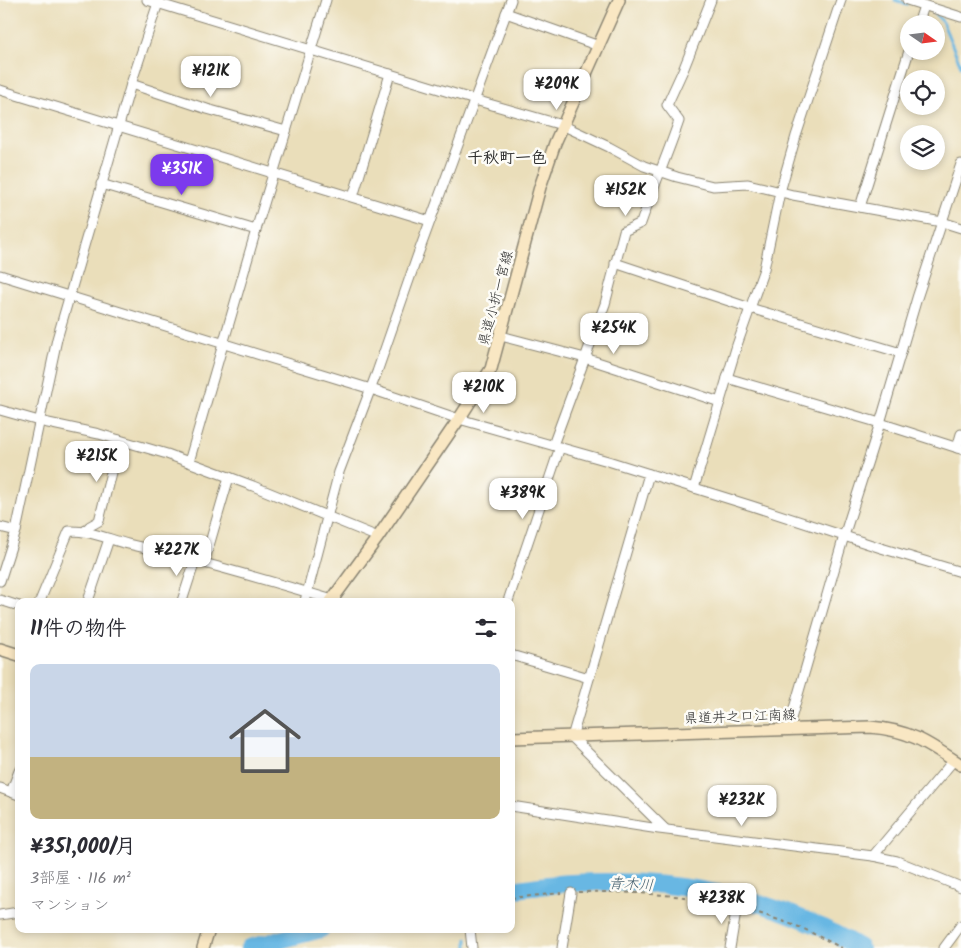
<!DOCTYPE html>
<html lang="ja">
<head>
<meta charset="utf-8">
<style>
	:root { --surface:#fff; --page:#f7f7f7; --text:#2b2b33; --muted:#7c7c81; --line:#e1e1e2; --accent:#7c3aed }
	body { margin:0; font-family:Kalam,"Klee One",sans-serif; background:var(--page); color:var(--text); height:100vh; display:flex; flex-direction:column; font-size:19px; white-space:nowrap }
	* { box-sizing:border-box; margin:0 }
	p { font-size:16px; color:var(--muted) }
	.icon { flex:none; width:28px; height:28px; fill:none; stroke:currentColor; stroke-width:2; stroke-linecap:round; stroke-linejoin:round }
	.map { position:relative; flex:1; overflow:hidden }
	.drawer { position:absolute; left:15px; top:598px; width:500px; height:335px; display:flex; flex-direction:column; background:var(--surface); border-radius:10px; box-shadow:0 2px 8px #0003 }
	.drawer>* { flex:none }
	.needle { width:32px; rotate:104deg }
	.buttons { position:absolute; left:900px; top:15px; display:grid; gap:10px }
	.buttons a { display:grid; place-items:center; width:45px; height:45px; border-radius:50%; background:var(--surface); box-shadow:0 2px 8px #0003; font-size:25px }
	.price { position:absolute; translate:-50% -42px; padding:0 11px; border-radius:10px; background:#fff; color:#222; font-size:16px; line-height:32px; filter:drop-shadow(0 1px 2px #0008) }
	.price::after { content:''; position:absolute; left:50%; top:30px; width:15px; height:11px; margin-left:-8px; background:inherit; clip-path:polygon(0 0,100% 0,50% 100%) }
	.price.on { background:var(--accent); color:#fff }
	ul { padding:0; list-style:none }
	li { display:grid; align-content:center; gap:10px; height:265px; padding:0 15px }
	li+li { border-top:1px solid var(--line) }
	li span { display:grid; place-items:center; height:155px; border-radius:10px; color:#555 }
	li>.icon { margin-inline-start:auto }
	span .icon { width:90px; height:90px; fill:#fffc; stroke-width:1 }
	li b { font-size:21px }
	h2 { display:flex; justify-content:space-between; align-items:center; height:60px; padding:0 15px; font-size:21px }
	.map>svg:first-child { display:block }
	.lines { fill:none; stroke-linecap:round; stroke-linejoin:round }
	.stream { stroke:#68b7e3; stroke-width:3 }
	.river { stroke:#68b7e3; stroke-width:18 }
	.street-casing { stroke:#8a8472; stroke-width:11 }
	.secondary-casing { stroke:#8a8472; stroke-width:14 }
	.path { stroke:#8a8472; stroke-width:2; stroke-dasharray:4 4; stroke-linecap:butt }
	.street { stroke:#fff; stroke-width:9 }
	.secondary { stroke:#f9e7c3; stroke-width:11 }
	.labels { text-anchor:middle; stroke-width:5; stroke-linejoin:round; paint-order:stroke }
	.street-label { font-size:14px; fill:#2b2b2b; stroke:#fdfcf7 }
	.water-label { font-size:15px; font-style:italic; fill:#405c6b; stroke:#fdfcf7 }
	.quarter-label { font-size:16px; font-weight:bold; fill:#2b2b2b; stroke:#fdfcf7 }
</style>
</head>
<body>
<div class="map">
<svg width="961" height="948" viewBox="0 0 961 948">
	<rect width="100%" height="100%" fill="#fdfcf7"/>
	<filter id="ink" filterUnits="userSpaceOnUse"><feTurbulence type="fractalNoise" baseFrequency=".02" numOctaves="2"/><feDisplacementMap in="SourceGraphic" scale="10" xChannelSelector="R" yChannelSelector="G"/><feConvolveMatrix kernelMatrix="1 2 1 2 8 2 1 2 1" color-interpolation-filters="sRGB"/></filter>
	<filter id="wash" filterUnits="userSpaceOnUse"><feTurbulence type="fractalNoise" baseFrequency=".0096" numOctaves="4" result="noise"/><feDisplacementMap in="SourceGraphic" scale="20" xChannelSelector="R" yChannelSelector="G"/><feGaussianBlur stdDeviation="1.12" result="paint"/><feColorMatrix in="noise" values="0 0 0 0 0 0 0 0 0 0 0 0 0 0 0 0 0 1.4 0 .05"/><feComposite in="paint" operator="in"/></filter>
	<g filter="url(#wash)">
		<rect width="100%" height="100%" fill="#eadeba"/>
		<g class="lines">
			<g class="stream">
				<polyline points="895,0 907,4"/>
				<polyline points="933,12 942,21 961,66"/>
				<polyline points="467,939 467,948"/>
			</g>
			<g class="river">
				<path d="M511 890C531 887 552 884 572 883 671 877 774 896 860 948"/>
				<polyline points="249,948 321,929"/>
			</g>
		</g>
	</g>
	<g filter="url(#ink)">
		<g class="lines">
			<defs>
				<g id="street">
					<polyline points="147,0 475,100 562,125 609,147 644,166 677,177 713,186 748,184 793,195 942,222 961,228"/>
					<polyline points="907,0 961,17"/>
					<polyline points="506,13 599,46"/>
					<polyline points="918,24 924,6"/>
					<polyline points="131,84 207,109 286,131"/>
					<polyline points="0,90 430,221"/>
					<polyline points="101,184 256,230"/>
					<polyline points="353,197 390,74"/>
					<polyline points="860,207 909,51"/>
					<polyline points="615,263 750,308 901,353"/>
					<polyline points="0,275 371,389 459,419 608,461 752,506 881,548 961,572"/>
					<polyline points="501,336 585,358 720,402"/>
					<polyline points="727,378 880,423 961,449"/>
					<polyline points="0,410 39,421 99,434 167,454 253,486 378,537"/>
					<path d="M553 445 605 304 624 231 641 223C653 188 667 156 679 121L667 105 684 68 711 0"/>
					<polyline points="957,448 961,434"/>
					<polyline points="189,462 256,230 326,0"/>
					<polyline points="649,474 572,737 665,829"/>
					<polyline points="694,488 737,345 764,269 780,192 796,136 841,0"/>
					<polyline points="0,527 16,531"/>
					<polyline points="85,531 90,526 99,521 119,440"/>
					<polyline points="204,563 229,477"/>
					<polyline points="0,581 16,531 57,339 131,84 159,0"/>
					<polyline points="0,600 19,606"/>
					<path d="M40 601 69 531C89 530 108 539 128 544 198 560 267 580 336 601"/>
					<polyline points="88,601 109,539"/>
					<polyline points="182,601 195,561"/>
					<polyline points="305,601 339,472 377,372 417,257 511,0"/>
					<polyline points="508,601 560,447"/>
					<polyline points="511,655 589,678"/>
					<polyline points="788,729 844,536 880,423 917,298 961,164"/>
					<polyline points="0,788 19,795"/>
					<polyline points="11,792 19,771"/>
					<polyline points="511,806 659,829 873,856 897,861 961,887"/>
					<polyline points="873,856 954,760"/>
					<polyline points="0,915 19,912"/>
					<polyline points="470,929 472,948"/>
					<polyline points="562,948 571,893"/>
					<polyline points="730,948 737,906"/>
					<polyline points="944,948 961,925"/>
				</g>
				<g id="secondary">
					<polyline points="331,601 378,537 459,419 491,369 540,187 555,143 619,0"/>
					<polyline points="0,649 19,655"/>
					<path d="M511 738 870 727C910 730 928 743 961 765"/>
					<polyline points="203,948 209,929"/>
				</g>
			</defs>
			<use href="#street" class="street-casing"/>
			<use href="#secondary" class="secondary-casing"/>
			<g class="path">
				<path d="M578 892C629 891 678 895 728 903"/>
				<polyline points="511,898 561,893"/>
				<polyline points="744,908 802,928 842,948"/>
			</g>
			<use href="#street" class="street"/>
			<use href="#secondary" class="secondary"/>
		</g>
	</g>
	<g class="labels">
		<g class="street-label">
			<text transform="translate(495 298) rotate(-75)" y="5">県道小折一宮線</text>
			<text transform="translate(740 716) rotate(-2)" y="5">県道井之口江南線</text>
		</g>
		<g class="water-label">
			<text transform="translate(631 884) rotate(3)" y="5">青木川</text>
		</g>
		<g class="quarter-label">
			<text x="507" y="163">千秋町一色</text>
		</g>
	</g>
</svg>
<div class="buttons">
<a><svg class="needle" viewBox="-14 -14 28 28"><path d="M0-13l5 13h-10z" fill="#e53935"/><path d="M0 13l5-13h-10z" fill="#7c7c81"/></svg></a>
<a><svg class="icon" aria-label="locate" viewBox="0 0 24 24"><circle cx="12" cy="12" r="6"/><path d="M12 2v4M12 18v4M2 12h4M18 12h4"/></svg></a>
<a><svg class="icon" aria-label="layers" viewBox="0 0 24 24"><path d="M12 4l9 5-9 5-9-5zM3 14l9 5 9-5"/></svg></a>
</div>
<b class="price" style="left:211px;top:98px">¥121K</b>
<b class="price" style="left:557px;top:111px">¥209K</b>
<b class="price on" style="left:182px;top:196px">¥351K</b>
<b class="price" style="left:626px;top:217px">¥152K</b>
<b class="price" style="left:614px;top:355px">¥254K</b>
<b class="price" style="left:484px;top:414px">¥210K</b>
<b class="price" style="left:97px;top:483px">¥215K</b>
<b class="price" style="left:523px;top:520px">¥389K</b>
<b class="price" style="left:177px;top:577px">¥227K</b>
<b class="price" style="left:742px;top:827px">¥232K</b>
<b class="price" style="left:722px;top:925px">¥238K</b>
<section class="drawer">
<h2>11件の物件<svg class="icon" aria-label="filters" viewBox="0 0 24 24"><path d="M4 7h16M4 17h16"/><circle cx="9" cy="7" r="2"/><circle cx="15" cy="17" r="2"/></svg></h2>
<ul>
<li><span style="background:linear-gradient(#c9d6e8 60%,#c2b280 0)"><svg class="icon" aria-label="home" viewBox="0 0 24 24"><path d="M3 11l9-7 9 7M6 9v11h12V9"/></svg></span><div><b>¥351,000/月</b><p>3部屋 · 116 m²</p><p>マンション</p></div></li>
</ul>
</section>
</div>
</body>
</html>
